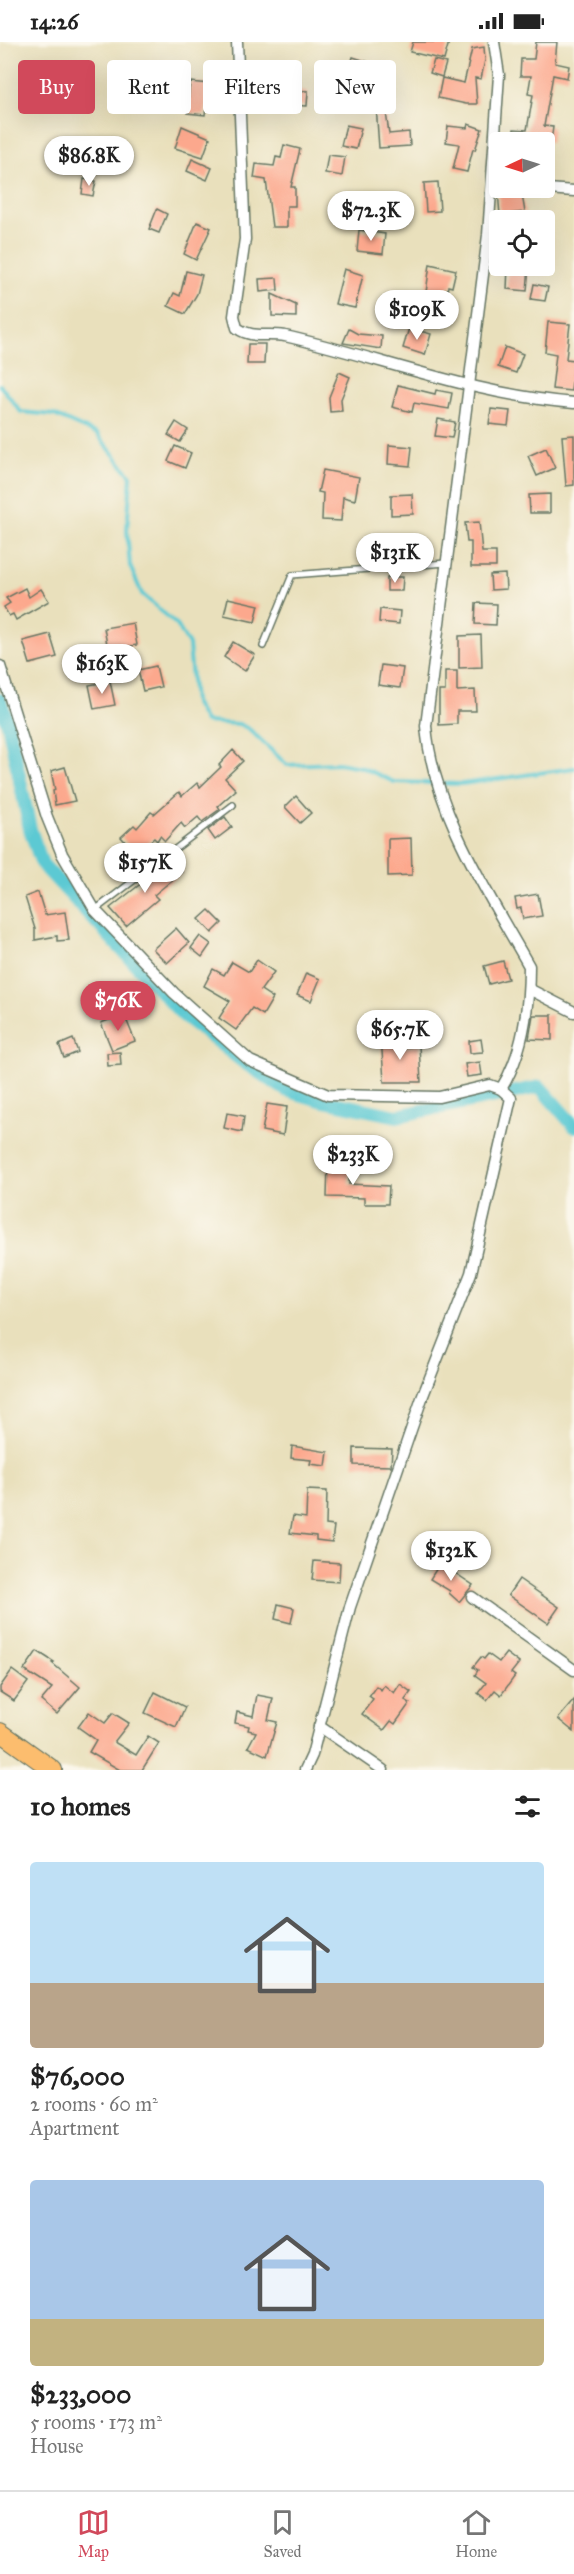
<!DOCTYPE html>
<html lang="en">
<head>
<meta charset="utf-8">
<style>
	:root { --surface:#fff; --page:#f6f6f6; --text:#222; --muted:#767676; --line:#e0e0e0; --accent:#d1495b }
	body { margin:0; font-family:"IM FELL Great Primer",serif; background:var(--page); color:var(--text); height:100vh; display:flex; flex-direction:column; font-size:22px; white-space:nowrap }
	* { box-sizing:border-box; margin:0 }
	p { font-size:20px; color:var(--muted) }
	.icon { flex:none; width:33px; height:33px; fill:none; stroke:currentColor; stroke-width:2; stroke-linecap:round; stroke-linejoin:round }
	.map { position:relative; height:1728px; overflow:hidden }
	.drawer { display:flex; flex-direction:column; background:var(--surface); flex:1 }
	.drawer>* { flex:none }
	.guide { position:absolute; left:18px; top:18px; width:538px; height:54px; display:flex; gap:12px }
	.needle { width:39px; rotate:266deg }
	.buttons { position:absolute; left:489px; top:90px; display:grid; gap:12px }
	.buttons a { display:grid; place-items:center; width:66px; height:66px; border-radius:6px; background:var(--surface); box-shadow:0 6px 24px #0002; font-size:30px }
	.price { position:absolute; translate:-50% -51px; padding:0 14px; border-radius:21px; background:#fff; color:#222; font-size:20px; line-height:39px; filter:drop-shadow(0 2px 3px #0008) }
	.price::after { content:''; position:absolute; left:50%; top:36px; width:18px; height:14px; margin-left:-9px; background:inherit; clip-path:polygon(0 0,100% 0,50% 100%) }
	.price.on { background:var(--accent); color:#fff }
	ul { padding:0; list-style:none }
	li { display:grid; align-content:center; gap:12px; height:318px; padding:0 30px }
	li span { display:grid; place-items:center; height:186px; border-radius:6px; color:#555 }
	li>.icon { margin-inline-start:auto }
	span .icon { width:108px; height:108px; fill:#fffc; stroke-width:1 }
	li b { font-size:26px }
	h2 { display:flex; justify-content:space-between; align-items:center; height:72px; padding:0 30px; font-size:26px }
	.tag { padding:0 21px; border-radius:6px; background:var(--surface); box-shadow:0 6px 24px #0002; font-size:21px; line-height:54px }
	.tag.on { background:var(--accent); color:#fff }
	.status { display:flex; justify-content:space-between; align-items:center; height:42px; padding:0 30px; background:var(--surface); direction:ltr }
	.status svg { height:16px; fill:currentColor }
	.dock { display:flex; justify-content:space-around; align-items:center; height:84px; border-top:2px solid var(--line); background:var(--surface); font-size:16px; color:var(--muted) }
	.dock a { display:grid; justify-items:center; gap:3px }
	.dock .on { color:var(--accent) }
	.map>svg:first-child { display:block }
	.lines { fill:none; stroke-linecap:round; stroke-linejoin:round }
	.stream { stroke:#5cc9d3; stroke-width:4 }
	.canal { stroke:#5cc9d3; stroke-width:14 }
	.building { fill:#fca88d }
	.service-casing { stroke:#667664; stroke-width:8 }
	.minor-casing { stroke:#667664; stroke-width:13 }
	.trunk-casing { stroke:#667664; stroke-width:20 }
	.service { stroke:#fff; stroke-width:5 }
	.minor { stroke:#fff; stroke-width:10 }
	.trunk { stroke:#fcbd6e; stroke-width:18 }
</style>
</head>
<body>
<div class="status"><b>14:26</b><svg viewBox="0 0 49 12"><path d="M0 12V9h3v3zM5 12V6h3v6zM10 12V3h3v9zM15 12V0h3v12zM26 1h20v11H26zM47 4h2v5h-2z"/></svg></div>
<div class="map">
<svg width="574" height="1728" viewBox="0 0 574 1728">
	<rect width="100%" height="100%" fill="#fbf7ec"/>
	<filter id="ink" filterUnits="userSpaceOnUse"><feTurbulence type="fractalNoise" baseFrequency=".0167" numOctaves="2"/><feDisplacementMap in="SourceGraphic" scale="12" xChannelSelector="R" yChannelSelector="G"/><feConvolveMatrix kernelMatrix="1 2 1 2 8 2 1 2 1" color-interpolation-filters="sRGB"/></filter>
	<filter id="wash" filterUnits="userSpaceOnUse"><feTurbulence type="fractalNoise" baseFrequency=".008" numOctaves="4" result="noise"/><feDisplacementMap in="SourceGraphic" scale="24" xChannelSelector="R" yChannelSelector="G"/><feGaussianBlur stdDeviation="1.35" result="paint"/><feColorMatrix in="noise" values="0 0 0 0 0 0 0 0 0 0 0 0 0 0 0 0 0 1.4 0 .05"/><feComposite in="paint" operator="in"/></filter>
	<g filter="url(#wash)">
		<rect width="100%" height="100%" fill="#e9e0bc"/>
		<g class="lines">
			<polyline class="stream" points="0,343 21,370 54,373 97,392 131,434 127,488 130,524 142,552 177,583 189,603 194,660 205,680 239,682 249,687 287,723 338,721 361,725 394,740 462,742 574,726"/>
			<polyline class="canal" points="0,658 8,681 30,787 42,822 183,973 245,1021 286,1048 324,1059 397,1074 540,1045 574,1084"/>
		</g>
		<g id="blocks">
			<g class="building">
				<polygon points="413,0 449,0 444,18 410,10"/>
				<polygon points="536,0 557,0 555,21 569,24 567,36 553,33 544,84 553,85 551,100 532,98 531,100 513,100 514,87 527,88 533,53 528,52 531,34 520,34 521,17 534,17"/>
				<polygon points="484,5 485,18 481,37 475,36 477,62 466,62 438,56 442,36 464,41 472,7"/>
				<polygon points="353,15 372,21 366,41 347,35"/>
				<polygon points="434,18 446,21 442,35 430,31"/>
				<polygon points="190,40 209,42 205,73 187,71"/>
				<polygon points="292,48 308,49 307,64 291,63"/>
				<polygon points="375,49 389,50 389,70 386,70 389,92 409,90 410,104 379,106"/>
				<polygon points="468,82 482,87 475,108 473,107 467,130 453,127 459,102 446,100 448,84 467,86"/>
				<polygon points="346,83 361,86 356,107 341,104"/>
				<polygon points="182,84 210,96 203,115 175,106"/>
				<polygon points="284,103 300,107 291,145 295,145 295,164 287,164 287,185 272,185 266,138 254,136 256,122 274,124 276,115 281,116"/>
				<polygon points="328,113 345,115 342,134 325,131"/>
				<polygon points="192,117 212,126 207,138 187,129"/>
				<polygon points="84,137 96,139 93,154 82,152"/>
				<polygon points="438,140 440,169 426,170 424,141"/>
				<polygon points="521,147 525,170 500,173 498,150"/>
				<polygon points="360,152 376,158 373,168 357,162"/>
				<rect x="340" y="157" width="10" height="17"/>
				<polygon points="157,167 167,172 159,191 149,187"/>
				<polygon points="197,180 211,186 196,218 184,212"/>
				<polygon points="359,188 385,192 383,212 357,209"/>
				<polygon points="430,222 456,228 452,245 448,244 443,269 424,265"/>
				<polygon points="508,224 529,224 527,249 507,247"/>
				<polygon points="344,227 363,233 355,266 335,262"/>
				<polygon points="186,229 202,233 197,252 185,272 168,264 174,251 180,254"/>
				<polygon points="277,236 278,248 260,250 259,237"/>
				<polygon points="534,242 548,245 545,259 531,257"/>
				<polygon points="272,252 296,263 296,275 272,274"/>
				<polygon points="548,280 570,282 566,317 574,318 571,349 552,347 556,312 545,310"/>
				<polygon points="409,286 431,292 425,313 403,306"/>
				<polygon points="349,287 358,292 382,294 381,307 343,301"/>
				<polygon points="248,302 265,302 264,322 247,322"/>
				<polygon points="505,305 523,312 516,331 498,325"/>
				<polygon points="339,330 350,335 341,357 342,369 330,370 329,355"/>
				<polygon points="398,343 435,352 436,348 452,351 449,367 414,361 412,370 392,365"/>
				<polygon points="491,367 510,369 508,384 489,382"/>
				<polygon points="438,377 455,380 452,396 435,394"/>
				<polygon points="176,380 188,388 180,400 168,393"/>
				<polygon points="574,393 574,443 566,444 562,394"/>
				<polygon points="389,403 412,405 410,424 388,422"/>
				<polygon points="175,404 191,411 185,426 168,419"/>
				<polygon points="546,406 555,426 537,434 528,414"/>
				<polygon points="323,428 359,435 355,458 343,455 341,479 322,478 323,451 318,450"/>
				<polygon points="412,452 413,472 391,473 391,453"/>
				<polygon points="550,452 550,471 530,471 529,453"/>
				<polygon points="479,480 482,510 496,510 496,525 471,525 471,500 467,500 465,481"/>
				<polygon points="505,532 506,547 491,548 490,533"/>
				<polygon points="387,535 403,535 402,549 387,549"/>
				<polygon points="25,546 29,555 41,547 49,559 16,578 13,572 9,574 4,565 10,561 6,556"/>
				<polygon points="228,556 259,563 255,580 224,573"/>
				<polygon points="476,561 497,562 496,583 475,582"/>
				<polygon points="380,567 400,569 399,582 379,580"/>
				<polygon points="133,581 137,603 108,608 104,586"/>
				<polygon points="50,592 57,615 30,622 23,599"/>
				<polygon points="481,593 482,625 459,626 459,594"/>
				<polygon points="233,600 255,613 245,629 224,615"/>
				<polygon points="381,623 403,626 400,646 378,643"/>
				<polygon points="156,624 161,645 143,649 138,628"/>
				<polygon points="445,629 457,629 457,649 475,648 476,669 457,669 457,682 439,683 439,649 445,649"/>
				<polygon points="110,639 115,663 94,667 89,643"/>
				<polygon points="233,708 243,719 225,736 236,748 218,764 220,767 202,780 198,775 185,786 181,781 165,799 160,794 157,799 154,796 136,812 121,795 134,783 137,786 151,770 154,772 179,750 182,754 197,741 200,745 221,725 219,723"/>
				<polygon points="65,725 75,759 55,763 53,749 55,748 51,729"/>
				<polygon points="296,754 311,771 300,781 285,765"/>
				<polygon points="225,775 232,785 215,798 208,788"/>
				<polygon points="411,796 412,833 388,834 388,797"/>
				<polygon points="171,818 182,830 154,853 158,857 126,884 110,866"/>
				<polygon points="38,850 45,873 65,870 69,898 57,899 57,894 35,898 35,887 25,855"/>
				<polygon points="538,852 542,874 523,877 521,866 517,867 515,856"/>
				<polygon points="209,868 222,881 212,891 199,877"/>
				<polygon points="176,886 189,901 167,921 153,907"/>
				<polygon points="200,894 211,902 202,915 191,906"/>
				<polygon points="257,918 274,930 261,948 273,956 263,973 252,966 236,988 219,976 230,959 204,944 213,927 224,933 232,920 249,930"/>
				<polygon points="503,919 508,937 489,942 484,924"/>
				<polygon points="306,931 320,937 311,959 297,953"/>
				<polygon points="124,972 135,999 112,1008 101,981"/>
				<polygon points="533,973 552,973 552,998 529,997"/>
				<polygon points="395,991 397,1007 419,1003 421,1040 384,1040 381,993"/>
				<polygon points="73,997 78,1010 64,1016 59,1003"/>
				<polygon points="481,997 483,1010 470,1011 469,999"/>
				<polygon points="120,1010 121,1023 108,1024 107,1011"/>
				<polygon points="480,1020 482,1033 467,1035 465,1022"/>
				<polygon points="267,1062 287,1065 283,1093 262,1089"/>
				<polygon points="227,1071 244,1074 242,1090 224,1086"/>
				<polygon points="328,1121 350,1121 349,1142 389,1144 388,1162 364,1162 364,1156 327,1155"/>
				<polygon points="292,1404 328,1410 326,1424 310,1422 311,1418 291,1416"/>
				<polygon points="354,1406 392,1407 391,1424 354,1423"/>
				<polygon points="307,1448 327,1449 326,1483 334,1484 332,1500 316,1498 316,1494 290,1491 293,1474 306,1476"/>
				<polygon points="314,1519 340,1521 339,1540 312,1538"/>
				<polygon points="440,1521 473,1543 459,1560 449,1551 450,1549 430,1537"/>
				<polygon points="519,1537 559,1565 548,1581 508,1553"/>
				<polygon points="278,1562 294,1566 291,1581 275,1577"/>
				<polygon points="37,1609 54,1620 52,1621 80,1645 57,1672 41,1659 52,1646 24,1628"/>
				<polygon points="506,1611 519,1621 511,1631 515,1634 501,1653 495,1648 487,1658 478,1651 486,1641 475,1633 478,1628 473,1625 481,1615 484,1617 488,1612 499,1620"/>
				<polygon points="12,1628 28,1640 14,1659 0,1650 0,1645"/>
				<polygon points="400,1642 411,1650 405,1658 410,1661 395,1682 391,1679 384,1688 362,1672 373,1657 369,1654 376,1644 381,1648 384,1643 394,1651"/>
				<polygon points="155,1650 185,1665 176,1685 145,1671"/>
				<polygon points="257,1653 273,1656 268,1678 277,1680 267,1714 248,1705 256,1690 248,1688 249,1684 235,1681 237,1670 253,1674"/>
				<polygon points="574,1658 574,1690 558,1677"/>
				<polygon points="89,1670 105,1681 113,1671 129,1681 114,1700 136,1713 148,1694 159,1701 142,1728 120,1728 89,1710 96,1698 78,1685"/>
			</g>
		</g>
	</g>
	<g filter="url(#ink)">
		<use href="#blocks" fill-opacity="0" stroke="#667664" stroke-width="1.5"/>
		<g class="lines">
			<defs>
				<g id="service">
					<polyline points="263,604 292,533 446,521"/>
					<polyline points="95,868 233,763"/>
				</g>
				<g id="minor">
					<path d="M237 0 245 197 234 274 237 286C252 297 267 291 285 294 382 316 474 353 574 361"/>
					<path d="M494 0 499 33 488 193 426 684C433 768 488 851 529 924 529 965 523 1012 501 1047"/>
					<polyline points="535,146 574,149"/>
					<polyline points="0,624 47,775 62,812 95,868 174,951 250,1019 328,1053 439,1055 490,1043 501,1047 511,1056 471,1231 422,1356 350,1565 312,1713 305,1728"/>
					<polyline points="529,947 574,970"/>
					<polyline points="472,1555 574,1628"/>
					<polyline points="319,1684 383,1728"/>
				</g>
				<polyline id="trunk" points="0,1690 53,1728"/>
			</defs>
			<use href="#service" class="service-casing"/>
			<use href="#minor" class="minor-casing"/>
			<use href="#trunk" class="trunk-casing"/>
			<use href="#service" class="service"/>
			<use href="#minor" class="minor"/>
			<use href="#trunk" class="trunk"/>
		</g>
	</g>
</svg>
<div class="buttons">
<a><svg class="needle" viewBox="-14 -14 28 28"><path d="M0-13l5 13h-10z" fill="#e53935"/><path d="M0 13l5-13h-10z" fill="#767676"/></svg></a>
<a><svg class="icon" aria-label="locate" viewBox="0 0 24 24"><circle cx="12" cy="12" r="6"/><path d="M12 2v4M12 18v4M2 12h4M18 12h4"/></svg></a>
</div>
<b class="price" style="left:89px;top:145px">$86.8K</b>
<b class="price" style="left:371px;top:200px">$72.3K</b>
<b class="price" style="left:417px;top:299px">$109K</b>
<b class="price" style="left:395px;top:542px">$131K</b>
<b class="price" style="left:102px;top:653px">$163K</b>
<b class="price" style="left:145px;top:852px">$157K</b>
<b class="price on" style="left:118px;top:990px">$76K</b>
<b class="price" style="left:400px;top:1019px">$65.7K</b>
<b class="price" style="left:353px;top:1144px">$233K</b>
<b class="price" style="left:451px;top:1540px">$132K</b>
<div class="guide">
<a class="tag on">Buy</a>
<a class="tag">Rent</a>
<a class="tag">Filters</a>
<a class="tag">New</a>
</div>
</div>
<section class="drawer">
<h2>10 homes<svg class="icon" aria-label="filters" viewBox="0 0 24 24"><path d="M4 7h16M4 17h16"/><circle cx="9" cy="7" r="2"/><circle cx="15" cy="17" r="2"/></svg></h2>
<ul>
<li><span style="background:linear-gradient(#bfe0f5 65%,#b9a48a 0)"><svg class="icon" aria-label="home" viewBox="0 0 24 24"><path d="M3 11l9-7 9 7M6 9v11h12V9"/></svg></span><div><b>$76,000</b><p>2 rooms · 60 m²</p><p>Apartment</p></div></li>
<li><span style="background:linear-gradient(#a9c7e8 75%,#c2b280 0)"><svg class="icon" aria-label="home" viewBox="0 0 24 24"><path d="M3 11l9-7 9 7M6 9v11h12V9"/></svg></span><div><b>$233,000</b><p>5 rooms · 173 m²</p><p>House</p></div></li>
</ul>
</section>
<nav class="dock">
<a class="on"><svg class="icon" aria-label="map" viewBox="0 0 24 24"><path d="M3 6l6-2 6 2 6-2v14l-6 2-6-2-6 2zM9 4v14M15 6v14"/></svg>Map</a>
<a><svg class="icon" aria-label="saved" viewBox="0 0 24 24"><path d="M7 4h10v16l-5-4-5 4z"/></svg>Saved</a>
<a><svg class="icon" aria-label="home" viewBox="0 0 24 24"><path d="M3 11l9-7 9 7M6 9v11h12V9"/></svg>Home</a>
</nav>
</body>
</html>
